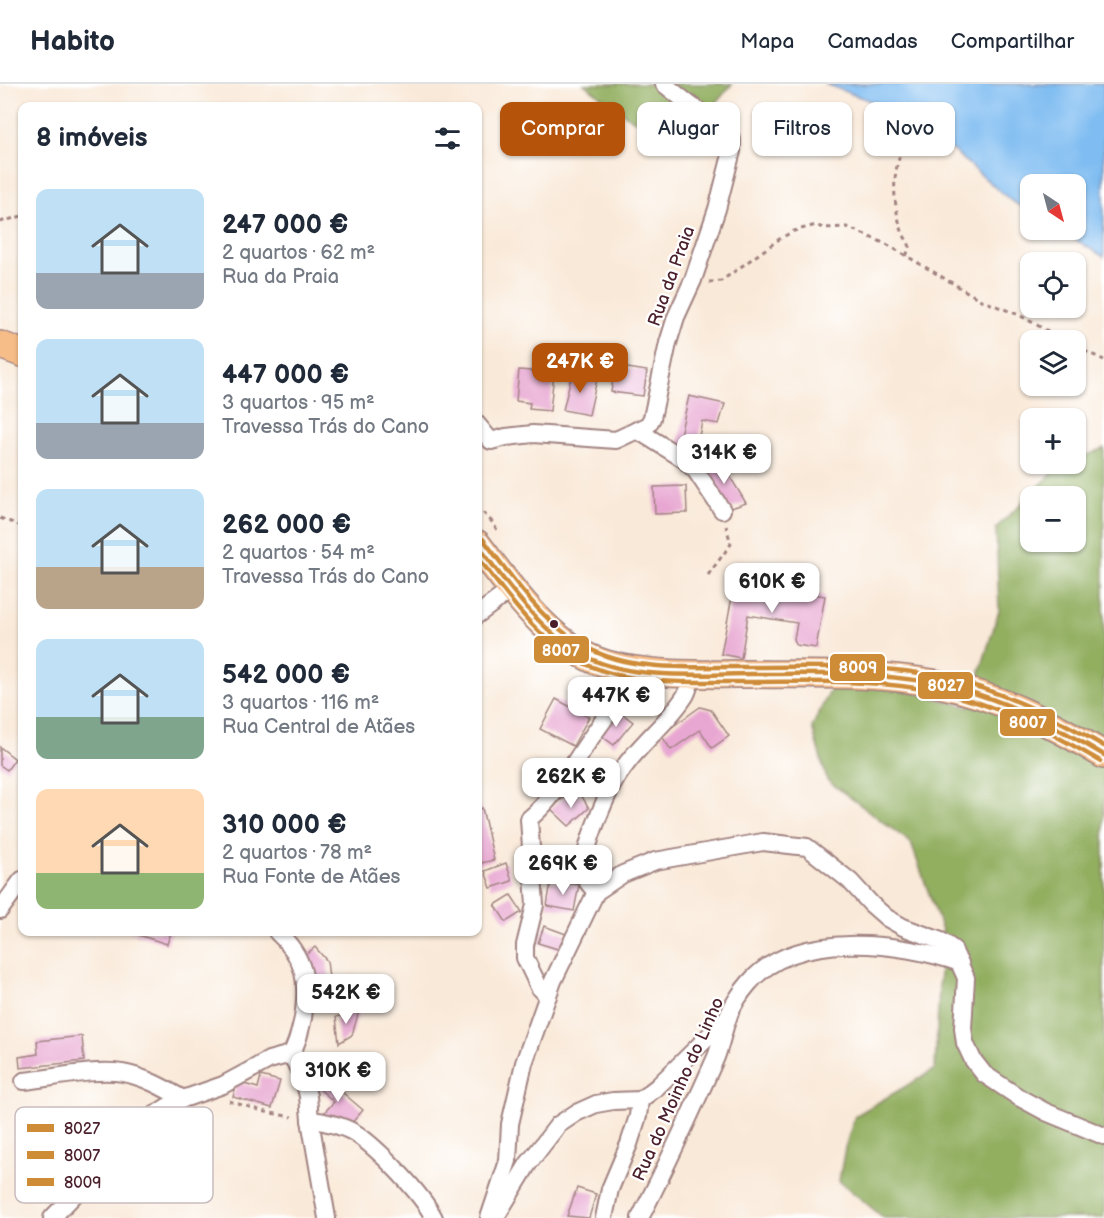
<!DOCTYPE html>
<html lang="pt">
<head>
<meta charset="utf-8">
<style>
	:root { --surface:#fff; --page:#f6f6f7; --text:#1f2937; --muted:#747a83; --line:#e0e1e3; --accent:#b45309 }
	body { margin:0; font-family:"Balsamiq Sans",sans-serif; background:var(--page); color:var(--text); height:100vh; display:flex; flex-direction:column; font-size:22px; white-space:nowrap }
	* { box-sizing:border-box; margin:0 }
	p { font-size:20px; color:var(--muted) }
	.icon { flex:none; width:33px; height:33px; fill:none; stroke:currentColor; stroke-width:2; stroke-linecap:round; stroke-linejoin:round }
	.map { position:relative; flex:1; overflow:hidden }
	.side { position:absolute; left:18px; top:18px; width:464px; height:834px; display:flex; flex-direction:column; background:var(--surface); border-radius:12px; box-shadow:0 2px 4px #0004 }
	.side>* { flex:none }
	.top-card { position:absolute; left:500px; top:18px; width:514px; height:54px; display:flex; gap:12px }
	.needle { width:39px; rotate:144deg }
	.fabs { position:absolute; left:1020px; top:90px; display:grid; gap:12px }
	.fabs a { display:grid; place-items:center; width:66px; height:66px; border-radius:12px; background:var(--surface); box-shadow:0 2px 4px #0004; font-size:30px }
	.price { position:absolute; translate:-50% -51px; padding:0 14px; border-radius:12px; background:#fff; color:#222; font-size:20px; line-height:39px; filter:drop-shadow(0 2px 3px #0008) }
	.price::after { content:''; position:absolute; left:50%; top:36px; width:18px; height:14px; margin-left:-9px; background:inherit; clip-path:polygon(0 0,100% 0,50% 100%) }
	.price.on { background:var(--accent); color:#fff }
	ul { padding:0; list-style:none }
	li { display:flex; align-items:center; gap:18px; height:150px; padding:0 18px }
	li span { display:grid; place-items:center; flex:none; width:168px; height:120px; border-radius:12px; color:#555 }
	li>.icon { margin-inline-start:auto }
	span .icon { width:72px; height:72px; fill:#fffc; stroke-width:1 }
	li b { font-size:26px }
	h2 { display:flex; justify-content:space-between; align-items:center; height:72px; padding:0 18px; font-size:26px }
	.chip { padding:0 21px; border-radius:12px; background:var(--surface); box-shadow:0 2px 4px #0004; font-size:21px; line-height:54px }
	.chip.on { background:var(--accent); color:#fff }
	header { display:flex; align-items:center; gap:36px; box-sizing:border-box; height:84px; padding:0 30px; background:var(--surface); border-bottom:2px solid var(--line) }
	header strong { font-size:28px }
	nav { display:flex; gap:33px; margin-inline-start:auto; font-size:21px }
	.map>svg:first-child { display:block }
	.forest { fill:#92af61; stroke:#6e6746; stroke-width:1.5; fill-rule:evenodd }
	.water { fill:#7ebcf1; stroke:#646e8e; stroke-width:1.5 }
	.building { fill:#e8a7d2 }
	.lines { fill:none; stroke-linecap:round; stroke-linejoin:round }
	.minor-casing { stroke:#a28482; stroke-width:20 }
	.primary-casing { stroke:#a28482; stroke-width:30 }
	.path { stroke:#a28482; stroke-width:3; stroke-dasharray:4.5 4.5; stroke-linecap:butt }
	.minor { stroke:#fff; stroke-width:16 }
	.primary { stroke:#f7bd88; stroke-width:27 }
	.bus-1-casing { stroke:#fff; stroke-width:9 }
	.bus-2-casing { stroke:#fff; stroke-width:9 }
	.bus-3-casing { stroke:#fff; stroke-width:9 }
	.bus-1 { stroke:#cf8c37; stroke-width:4.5 }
	.bus-2 { stroke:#cf8c37; stroke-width:4.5 }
	.bus-3 { stroke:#cf8c37; stroke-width:4.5 }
	.bus-dot { fill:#4a1f2b; stroke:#fff; stroke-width:2 }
	.labels { text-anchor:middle; stroke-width:4.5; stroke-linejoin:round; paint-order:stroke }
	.street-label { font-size:18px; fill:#4a1f2b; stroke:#fff }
	.key { fill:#fff; stroke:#c9bcbf; stroke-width:1.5 }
	.key-label { font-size:16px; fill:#4a1f2b }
	.line-badge { stroke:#fff; stroke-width:2 }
	.badge-label { font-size:16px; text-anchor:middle; font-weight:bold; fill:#fff }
</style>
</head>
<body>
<header>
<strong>Habito</strong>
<nav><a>Mapa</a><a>Camadas</a><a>Compartilhar</a></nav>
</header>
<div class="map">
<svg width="1104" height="1134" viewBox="0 0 1104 1134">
	<rect width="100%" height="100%" fill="#fff"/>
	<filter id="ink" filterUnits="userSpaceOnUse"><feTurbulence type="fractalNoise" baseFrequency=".0167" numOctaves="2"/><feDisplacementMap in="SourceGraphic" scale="12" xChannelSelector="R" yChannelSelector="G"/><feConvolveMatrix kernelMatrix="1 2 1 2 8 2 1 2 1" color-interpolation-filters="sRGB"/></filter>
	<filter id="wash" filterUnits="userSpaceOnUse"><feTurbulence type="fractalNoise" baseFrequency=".008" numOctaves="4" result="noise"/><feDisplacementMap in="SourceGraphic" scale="24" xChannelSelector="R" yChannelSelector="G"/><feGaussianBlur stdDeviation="1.35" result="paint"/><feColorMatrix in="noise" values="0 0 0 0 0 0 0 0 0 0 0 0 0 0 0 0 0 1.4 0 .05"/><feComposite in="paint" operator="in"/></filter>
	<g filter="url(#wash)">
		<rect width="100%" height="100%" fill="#f9e9d8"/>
		<g class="forest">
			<polygon points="584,0 732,0 689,52 633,36"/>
			<path d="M1104 364V1134H884L839 1097 845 1064 855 1032 935 985 942 846 911 759 827 696 812 643 831 604 835 588 969 623 999 527 996 444 1058 384 1068 380H1076V376ZM1030 412H1076V458H1030Z"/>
		</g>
		<polygon class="water" points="825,0 1104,0 1104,173 1059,146 1076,146 1076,100 1030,100 1030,128 1010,116 914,33"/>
		<g id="blocks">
			<g class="building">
				<polygon points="615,282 647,287 643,312 611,308"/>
				<polygon points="519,286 554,289 550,327 529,325 530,319 516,317"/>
				<polygon points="572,289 597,295 589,331 563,326"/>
				<polygon points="689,312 725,320 719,340 702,337 699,352 719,372 700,386 677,364"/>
				<polygon points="720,376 746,419 728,425 703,387"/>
				<polygon points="686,402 687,429 655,430 654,403"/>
				<polygon points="735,497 825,512 816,564 796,561 794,555 797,539 748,531 741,574 721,570"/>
				<polygon points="556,615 589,633 573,662 540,645"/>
				<polygon points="700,623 711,626 729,652 712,664 700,646 671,666 661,651"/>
				<polygon points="617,626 633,638 614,661 599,650"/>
				<polygon points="0,663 15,675 7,686 0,681"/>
				<polygon points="581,711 589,724 569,742 551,725 562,715"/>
				<polygon points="482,724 494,776 477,780 477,726"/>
				<polygon points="506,779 512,797 491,804 485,787"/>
				<polygon points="551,797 579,801 574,827 547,822"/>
				<polygon points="511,811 522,828 506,838 495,821"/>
				<polygon points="544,842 566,850 561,866 538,859"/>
				<polygon points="129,848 171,848 167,860"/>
				<polygon points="315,863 327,877 331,910 313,912 303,873"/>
				<polygon points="359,927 352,951 339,959 336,933"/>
				<polygon points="82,952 84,977 20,984 19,973 38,970 37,957"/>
				<polygon points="332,970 338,978 324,988 318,980"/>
				<polygon points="322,991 363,1026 350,1041 321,1032 334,1018 314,1000"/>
				<polygon points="261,992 280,997 272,1024 233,1013 237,998 258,1004"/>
				<polygon points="577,1104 596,1110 589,1134 567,1132"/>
			</g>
		</g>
	</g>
	<g filter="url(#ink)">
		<use href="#blocks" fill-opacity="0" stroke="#a28482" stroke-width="1.5"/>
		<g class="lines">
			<defs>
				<g id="minor">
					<polyline points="477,340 491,357 506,353 533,350 616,356 648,341 652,334 668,259 676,233 693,196 717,125 732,67 732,56 726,46 689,20 664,0"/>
					<polyline points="637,346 685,376 696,387 722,426"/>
					<polyline points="477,531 512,505"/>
					<polyline points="596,808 623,790 655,777 763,758 807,763 850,797 871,820 887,834 903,843 941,857 953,865 966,894 963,944 965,959 973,976 984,990 1020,1014 1046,1028 1104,1052"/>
					<path d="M596 808C591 802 585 797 584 789 581 768 609 703 622 686 640 659 668 639 685 612 689 606 690 597 693 590"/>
					<polyline points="0,826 22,796"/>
					<path d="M548 912 539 903 525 874V861L535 821 529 735C557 712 572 680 593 651 608 629 625 610 636 585"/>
					<polyline points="291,970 304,996 308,1012 310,1036 327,1134"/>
					<path d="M24 997C53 994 96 984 123 989 145 993 164 1004 183 1015"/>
					<path d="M310 1036C324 1037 343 1042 355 1049 378 1064 422 1110 434 1134"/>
					<polyline points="497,1131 528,1080 558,1041 576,1029 596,1020 613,1017 640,1016 657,1003 728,933"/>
					<path d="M52 1134 147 1036 167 1023 183 1015 223 1001 269 976 291 970C298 958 300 947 303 934 309 898 305 873 277 848"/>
					<polyline points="489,1134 508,1077 510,1040 524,979 553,897 596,808"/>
					<polyline points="604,1134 610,1105 629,1060 638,1032 640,1016"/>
					<path d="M640 1134C667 1081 692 1027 716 973 721 960 723 947 728 934 731 923 741 908 749 899 795 845 901 858 960 879"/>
				</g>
				<g id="primary">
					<polyline points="0,261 22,269"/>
					<path d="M477 460C508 500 544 553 592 575 633 593 707 590 753 590 814 591 877 588 938 600 998 612 1052 639 1104 671"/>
				</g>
			</defs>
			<use href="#minor" class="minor-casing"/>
			<use href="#primary" class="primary-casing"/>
			<g class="path">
				<path d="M903 64C891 90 893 120 902 147 904 153 908 157 910 163L906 172"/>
				<polyline points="0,138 22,132"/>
				<polyline points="709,198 721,197 781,154 794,147 816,141 823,144 847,143 888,161 981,216 1019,231 1064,256"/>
				<polyline points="1076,263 1104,276"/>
				<polyline points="477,422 493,439 497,446"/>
				<polyline points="0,434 22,442"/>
				<polyline points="708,491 731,460 726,442"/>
				<polyline points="229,1017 266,1028 292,1033"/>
			</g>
			<use href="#minor" class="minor"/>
			<use href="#primary" class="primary"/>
			<defs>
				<path id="bus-1" d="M477 460C509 502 542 552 591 575 637 596 703 590 753 590 822 590 893 587 960 605 1012 619 1059 644 1104 671"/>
				<path id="bus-2" d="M477 472C508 513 541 562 590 582 640 603 699 597 752 598 814 598 877 595 938 608 997 620 1049 647 1100 677"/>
				<path id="bus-3" d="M483 455C514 496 546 545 594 567 639 589 706 582 756 583 817 583 881 580 942 593 1000 606 1053 632 1104 662"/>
			</defs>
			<use href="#bus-1" class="bus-1-casing"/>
			<use href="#bus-2" class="bus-2-casing"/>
			<use href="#bus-3" class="bus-3-casing"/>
			<use href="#bus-1" class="bus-1"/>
			<use href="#bus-2" class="bus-2"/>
			<use href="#bus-3" class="bus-3"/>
		</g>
	</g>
	<circle class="bus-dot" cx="554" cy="540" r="5"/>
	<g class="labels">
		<g class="street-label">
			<text transform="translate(671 192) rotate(-70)" y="6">Rua da Praia</text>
			<text transform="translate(678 1005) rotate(-66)" y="6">Rua do Moinho do Linho</text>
		</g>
	</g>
	<rect x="15" y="1023" width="198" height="96" rx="9" class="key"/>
	<rect x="27" y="1040" width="27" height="8" fill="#cf8c37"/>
	<rect x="27" y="1067" width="27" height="8" fill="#cf8c37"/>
	<rect x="27" y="1094" width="27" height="8" fill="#cf8c37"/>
	<g class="key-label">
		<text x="64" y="1050">8027</text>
		<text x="64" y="1077">8007</text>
		<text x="64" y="1104">8009</text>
	</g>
	<g class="line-badge">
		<rect x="533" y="551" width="57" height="29" rx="6" fill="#cf8c37"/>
		<rect x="829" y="569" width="57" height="29" rx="6" fill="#cf8c37"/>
		<rect x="917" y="587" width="57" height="29" rx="6" fill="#cf8c37"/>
		<rect x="999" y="624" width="57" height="29" rx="6" fill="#cf8c37"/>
	</g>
	<g class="badge-label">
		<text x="561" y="572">8007</text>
		<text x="858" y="589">8009</text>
		<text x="946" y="607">8027</text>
		<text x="1028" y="644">8007</text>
	</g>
</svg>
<div class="fabs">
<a><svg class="needle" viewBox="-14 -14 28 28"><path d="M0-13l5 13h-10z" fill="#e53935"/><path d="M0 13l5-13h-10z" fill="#747a83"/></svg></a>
<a><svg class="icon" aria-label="locate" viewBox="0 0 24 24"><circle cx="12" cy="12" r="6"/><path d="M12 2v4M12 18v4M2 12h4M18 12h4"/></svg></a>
<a><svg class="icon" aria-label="layers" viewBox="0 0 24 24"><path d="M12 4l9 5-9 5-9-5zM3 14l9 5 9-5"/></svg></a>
<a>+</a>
<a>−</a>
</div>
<b class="price on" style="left:580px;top:310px">247K €</b>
<b class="price" style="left:724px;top:401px">314K €</b>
<b class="price" style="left:772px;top:530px">610K €</b>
<b class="price" style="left:616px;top:644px">447K €</b>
<b class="price" style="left:571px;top:725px">262K €</b>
<b class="price" style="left:563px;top:812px">269K €</b>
<b class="price" style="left:346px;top:941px">542K €</b>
<b class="price" style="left:338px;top:1019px">310K €</b>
<div class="top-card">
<a class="chip on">Comprar</a>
<a class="chip">Alugar</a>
<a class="chip">Filtros</a>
<a class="chip">Novo</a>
</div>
<section class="side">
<h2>8 imóveis<svg class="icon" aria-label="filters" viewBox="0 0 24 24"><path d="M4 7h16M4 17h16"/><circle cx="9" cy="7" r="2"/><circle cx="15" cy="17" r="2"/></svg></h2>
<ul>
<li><span style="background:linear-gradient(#bfe0f5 70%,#9aa5b1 0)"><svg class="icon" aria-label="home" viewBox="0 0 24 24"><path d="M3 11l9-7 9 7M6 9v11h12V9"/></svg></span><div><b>247 000 €</b><p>2 quartos · 62 m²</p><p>Rua da Praia</p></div></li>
<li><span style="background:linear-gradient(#bfe0f5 70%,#9aa5b1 0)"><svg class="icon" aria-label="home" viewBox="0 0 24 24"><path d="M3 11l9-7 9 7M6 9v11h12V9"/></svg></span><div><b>447 000 €</b><p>3 quartos · 95 m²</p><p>Travessa Trás do Cano</p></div></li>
<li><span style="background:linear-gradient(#bfe0f5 65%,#b9a48a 0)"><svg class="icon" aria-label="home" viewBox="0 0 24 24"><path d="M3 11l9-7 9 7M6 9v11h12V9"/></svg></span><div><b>262 000 €</b><p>2 quartos · 54 m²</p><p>Travessa Trás do Cano</p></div></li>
<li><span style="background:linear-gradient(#bfe0f5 65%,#7fa58c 0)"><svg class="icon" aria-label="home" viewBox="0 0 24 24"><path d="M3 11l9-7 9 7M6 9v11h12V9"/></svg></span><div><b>542 000 €</b><p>3 quartos · 116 m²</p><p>Rua Central de Atães</p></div></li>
<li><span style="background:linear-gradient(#ffd9b3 70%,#8fb573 0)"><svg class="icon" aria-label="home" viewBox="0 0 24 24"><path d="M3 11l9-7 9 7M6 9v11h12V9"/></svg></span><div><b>310 000 €</b><p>2 quartos · 78 m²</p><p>Rua Fonte de Atães</p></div></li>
</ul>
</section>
</div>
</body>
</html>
